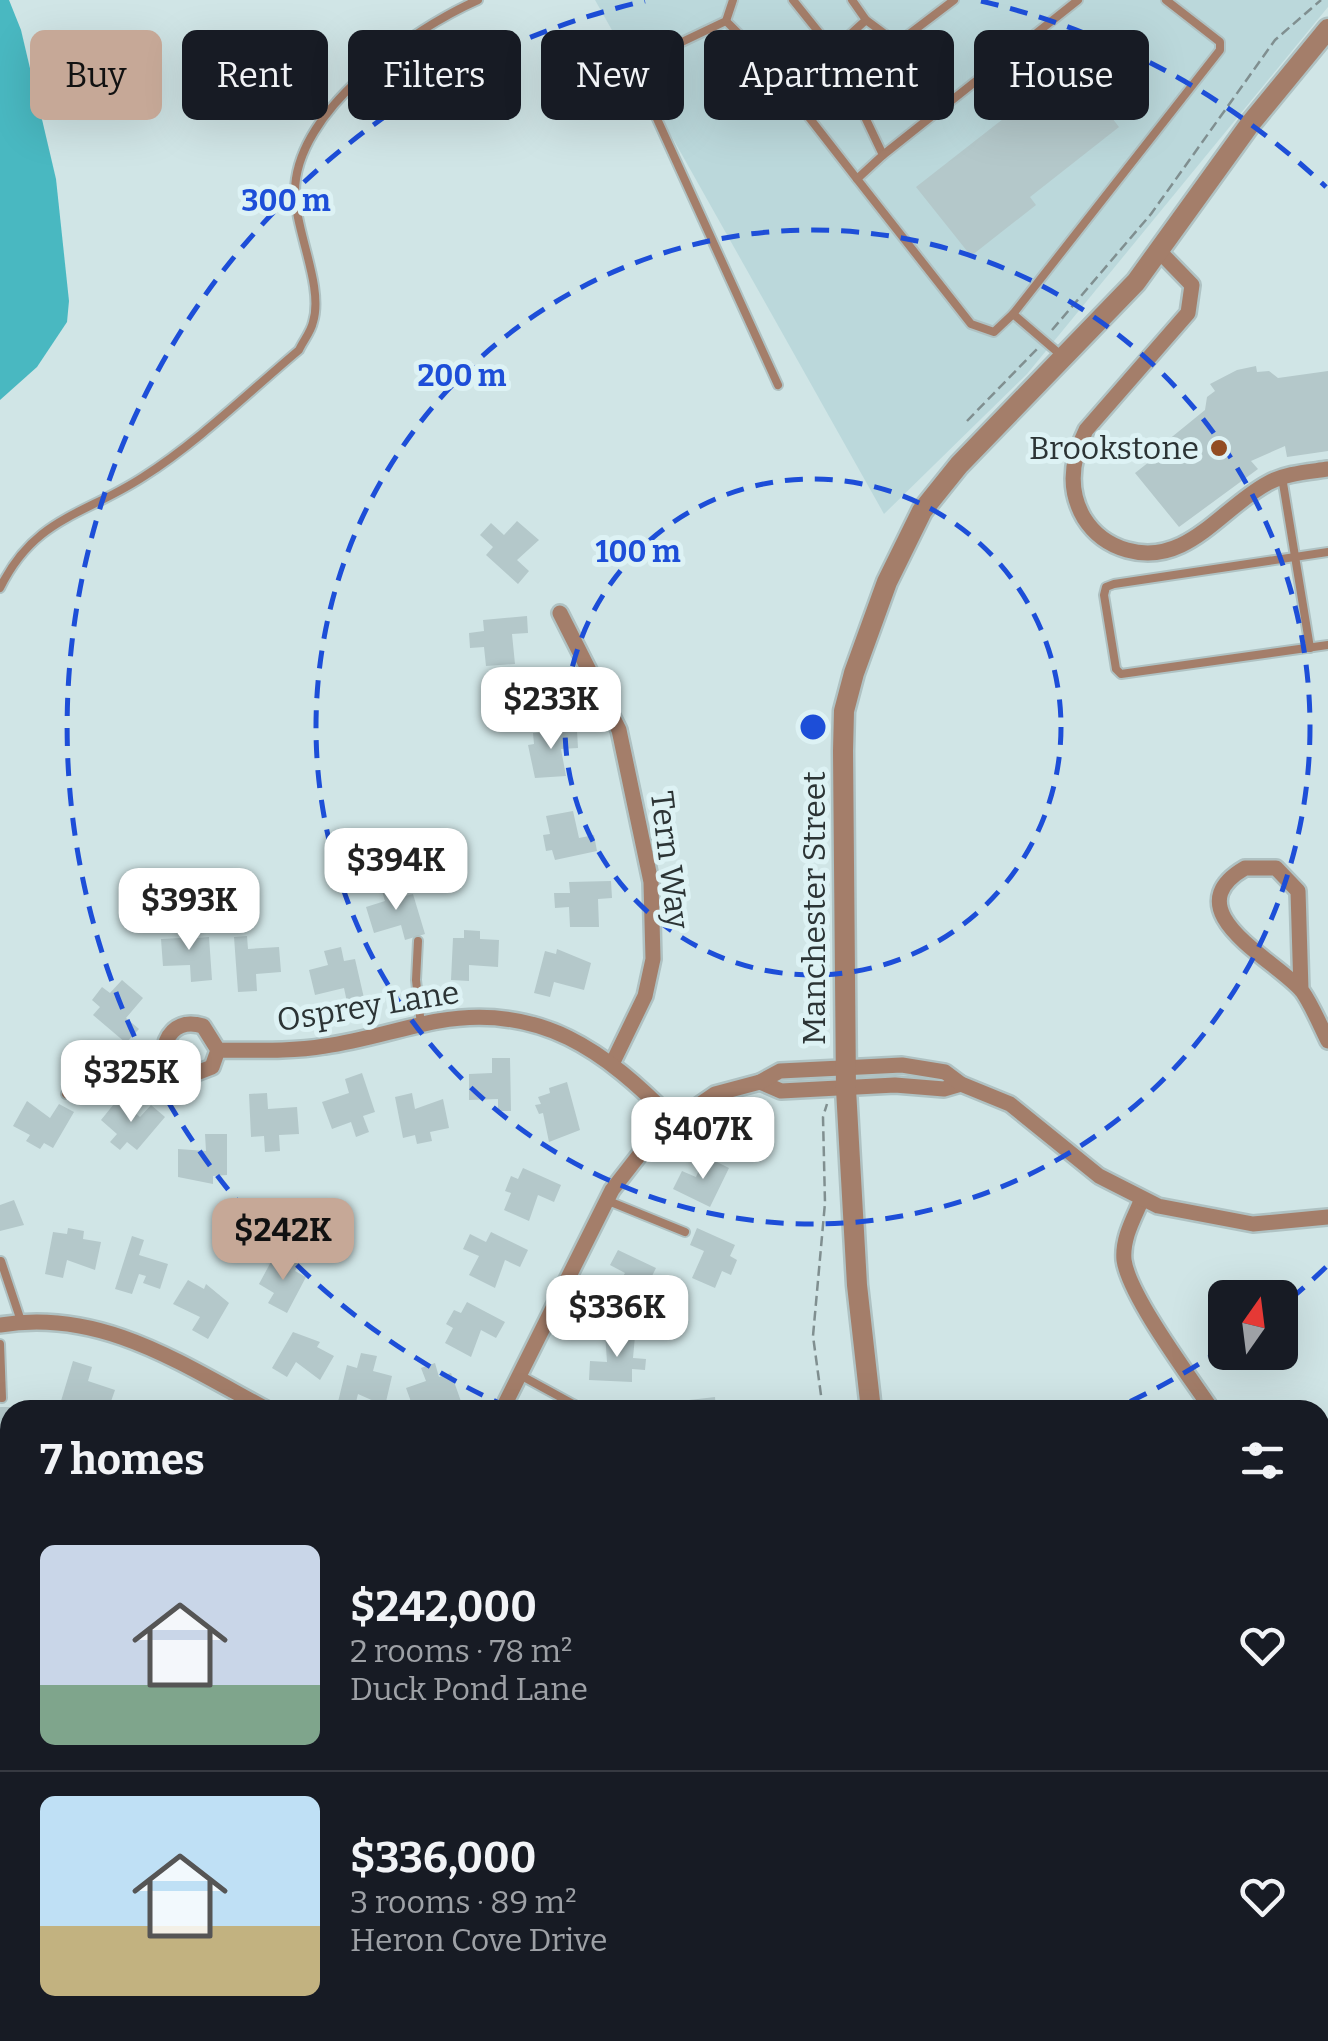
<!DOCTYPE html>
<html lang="en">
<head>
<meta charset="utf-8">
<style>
	:root { --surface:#171b24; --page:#242831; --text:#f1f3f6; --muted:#9ea1a6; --line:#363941; --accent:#c6a897 }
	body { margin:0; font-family:Bitter,serif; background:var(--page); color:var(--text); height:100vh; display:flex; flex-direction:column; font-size:38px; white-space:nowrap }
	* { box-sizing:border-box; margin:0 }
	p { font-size:32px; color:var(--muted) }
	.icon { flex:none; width:55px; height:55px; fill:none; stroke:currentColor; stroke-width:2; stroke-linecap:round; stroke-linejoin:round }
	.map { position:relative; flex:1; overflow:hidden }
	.sheet { position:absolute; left:0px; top:1400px; width:1330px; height:642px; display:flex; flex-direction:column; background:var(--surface); border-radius:30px 30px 0 0; box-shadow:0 10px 40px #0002 }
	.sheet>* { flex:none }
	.banner { position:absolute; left:30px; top:30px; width:1270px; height:90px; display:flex; gap:20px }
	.needle { width:65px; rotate:14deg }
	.controls { position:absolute; left:1208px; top:1280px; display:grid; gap:20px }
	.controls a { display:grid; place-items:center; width:90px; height:90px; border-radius:15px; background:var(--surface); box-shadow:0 10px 40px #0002; font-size:50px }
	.price { position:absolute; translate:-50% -85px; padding:0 22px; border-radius:20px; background:#fff; color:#222; font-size:32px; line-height:65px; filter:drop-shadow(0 2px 5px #0008) }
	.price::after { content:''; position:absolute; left:50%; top:60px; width:30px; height:22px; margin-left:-15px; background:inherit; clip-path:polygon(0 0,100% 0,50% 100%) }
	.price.current { background:var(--accent); color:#111 }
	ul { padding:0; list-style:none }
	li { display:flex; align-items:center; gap:30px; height:250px; padding:0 40px }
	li+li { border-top:2px solid var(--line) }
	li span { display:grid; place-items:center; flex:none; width:280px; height:200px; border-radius:15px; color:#555 }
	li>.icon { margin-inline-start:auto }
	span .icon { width:120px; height:120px; fill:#fffc; stroke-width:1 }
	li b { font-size:42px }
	h2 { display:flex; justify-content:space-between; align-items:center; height:120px; padding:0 40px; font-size:42px }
	.pill { padding:0 35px; border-radius:15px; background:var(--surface); box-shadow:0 10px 40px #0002; font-size:35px; line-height:90px }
	.pill.current { background:var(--accent); color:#111 }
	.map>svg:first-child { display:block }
	.built { fill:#bbd8db }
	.water { fill:#49b8c1 }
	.building { fill:#b4c8ca }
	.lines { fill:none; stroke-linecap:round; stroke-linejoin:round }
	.service-casing { stroke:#afc2c3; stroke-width:12 }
	.minor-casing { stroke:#afc2c3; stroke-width:20 }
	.tertiary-casing { stroke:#afc2c3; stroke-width:25 }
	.path { stroke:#808f90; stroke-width:2.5; stroke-dasharray:10 5; stroke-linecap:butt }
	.service { stroke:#a47e6a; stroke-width:8 }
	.minor { stroke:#a47e6a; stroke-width:15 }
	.tertiary { stroke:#a47e6a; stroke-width:20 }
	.ring { fill:none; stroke:#1d4ed8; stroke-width:5; stroke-dasharray:18 12 }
	.poi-dot { fill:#924d23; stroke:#ddf2f4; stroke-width:4 }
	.labels { text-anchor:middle; stroke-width:10; stroke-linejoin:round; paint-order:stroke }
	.poi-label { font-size:32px; fill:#2c3435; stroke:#ddf2f4; text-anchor:end }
	.street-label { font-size:32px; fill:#2c3435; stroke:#ddf2f4 }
	.centre { fill:#1d4ed8; stroke:#ddf2f4; stroke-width:5 }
	.ring-label { font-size:30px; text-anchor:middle; font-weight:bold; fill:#1d4ed8; stroke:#ddf2f4; stroke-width:10; stroke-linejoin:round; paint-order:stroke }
</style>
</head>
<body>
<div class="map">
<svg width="1328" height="2041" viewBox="0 0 1328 2041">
	<rect width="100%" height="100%" fill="#d0e5e6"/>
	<polygon class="built" points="595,0 1328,0 1328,7 1027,374 884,514"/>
	<polygon class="water" points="0,0 9,0 21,30 56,179 69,301 67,322 37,367 0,400"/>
	<g class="building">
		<polygon points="1087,86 1119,127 1030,197 1036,205 971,256 916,187 1035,94 1050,115"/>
		<polygon points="1256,366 1257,372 1269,371 1278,378 1328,371 1328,451 1287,457 1285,446 1251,461 1258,469 1179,527 1135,473 1149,462 1146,458 1205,410 1207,397 1215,391 1210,384 1237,370"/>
		<polygon points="517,521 539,540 517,560 529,571 518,584 486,555 493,547 480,535 491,523 504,535"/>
		<polygon points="527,616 528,633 512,634 515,664 486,666 484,647 470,648 469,633 484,631 483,620"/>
		<polygon points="577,730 578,748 561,749 566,776 535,778 528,745 534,744 533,733"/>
		<polygon points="573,811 579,838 594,835 597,851 555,860 552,850 546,851 543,835 550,834 546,816"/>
		<polygon points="611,881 612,898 598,899 599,927 570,927 569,907 555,908 554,893 570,893 569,882"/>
		<polygon points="397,884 401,897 413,894 425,934 405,940 401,925 374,933 366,907 385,901 381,888"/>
		<polygon points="196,923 197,938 209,937 212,980 191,982 190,965 163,966 161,939 180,938 179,924"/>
		<polygon points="464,930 480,931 480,939 499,940 498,967 469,965 469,981 451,980 453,938 464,938"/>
		<polygon points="247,936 248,949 279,947 281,972 256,974 257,991 238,992 234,937"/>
		<polygon points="341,947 344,961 355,959 364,998 347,1002 344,988 315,995 309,970 328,965 324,951"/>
		<polygon points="557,949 591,963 584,990 554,982 550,997 534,993 545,951 556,954"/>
		<polygon points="122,980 143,998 126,1018 139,1029 126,1043 93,1015 100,1007 92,1000 102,987 110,993"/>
		<polygon points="492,1058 510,1058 511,1111 498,1111 498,1099 469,1100 469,1074 492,1073"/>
		<polygon points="362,1073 375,1112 363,1116 369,1132 356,1137 351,1122 332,1129 322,1102 349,1093 345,1079"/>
		<polygon points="567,1082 580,1130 549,1142 543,1113 539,1114 535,1105 541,1104 538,1097 550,1093 549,1088"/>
		<polygon points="267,1093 268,1109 297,1107 299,1134 279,1135 280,1151 265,1152 264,1136 251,1137 249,1094"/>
		<polygon points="412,1093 415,1109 443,1099 449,1128 430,1132 432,1141 417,1144 415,1135 403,1138 395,1097"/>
		<polygon points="118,1099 140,1117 151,1105 165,1117 137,1150 127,1142 120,1150 110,1142 117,1134 101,1120"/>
		<polygon points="27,1101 50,1118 59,1104 74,1112 53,1148 44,1143 40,1149 26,1141 30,1135 13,1126"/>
		<polygon points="205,1134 227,1134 227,1175 213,1176 213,1184 178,1177 178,1149 206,1151"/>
		<polygon points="705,1156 729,1168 710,1207 673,1189 682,1171 696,1177"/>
		<polygon points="523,1168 561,1185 554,1202 538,1195 529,1221 504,1210 511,1193 505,1191 511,1176 518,1179"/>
		<polygon points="14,1200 24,1225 0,1231 0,1205"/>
		<polygon points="68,1228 84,1231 83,1239 101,1242 95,1270 67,1260 63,1278 45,1274 53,1232 67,1234"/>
		<polygon points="697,1228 735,1245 730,1256 737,1260 731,1275 722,1271 715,1288 692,1278 704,1251 690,1245"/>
		<polygon points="491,1232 528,1250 520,1267 505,1260 495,1288 469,1275 479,1256 463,1249 470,1234 486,1242"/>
		<polygon points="132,1236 144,1240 139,1255 168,1264 160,1289 143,1283 146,1276 139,1274 132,1294 115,1289"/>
		<polygon points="618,1250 656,1268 651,1278 656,1281 637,1311 610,1298 625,1273 610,1265"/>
		<polygon points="285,1256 299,1264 295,1271 306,1277 287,1313 268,1303 274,1293 259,1284 273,1258 281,1263"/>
		<polygon points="188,1280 204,1289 206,1284 229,1303 208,1339 192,1330 200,1317 173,1304"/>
		<polygon points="467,1302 505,1322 496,1338 481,1330 471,1357 445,1343 453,1328 446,1324 454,1310 461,1313"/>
		<polygon points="293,1332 320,1342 317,1347 334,1356 320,1380 296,1362 287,1377 272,1368"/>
		<polygon points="605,1333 635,1336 633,1358 646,1359 645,1370 632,1369 632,1382 589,1380 590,1361 607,1362"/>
		<polygon points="361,1353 377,1356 373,1371 392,1376 385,1406 358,1394 354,1410 337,1406 347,1365 357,1368"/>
		<polygon points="73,1361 92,1367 88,1381 115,1390 108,1410 69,1410 71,1404 61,1401"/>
		<polygon points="435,1363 439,1377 451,1373 464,1410 444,1410 442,1404 414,1410 406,1388 426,1381 421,1368"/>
		<polygon points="715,1397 716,1410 673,1410 672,1402"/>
		<polygon points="0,1407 10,1407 10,1443 0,1438"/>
		<polygon points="258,2032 300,2032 309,2038 259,2041 254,2038"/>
		<polygon points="667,2032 694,2032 698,2037 657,2041"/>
	</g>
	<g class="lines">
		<defs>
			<g id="service">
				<polyline points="733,0 726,21 644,60 638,77 778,385"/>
				<polyline points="793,0 833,50 883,155 857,179 971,324 994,332 1013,314 1062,356"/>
				<polyline points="852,0 866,20 893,40 904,38 954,0"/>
				<polyline points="726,21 762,57 857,179"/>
				<polyline points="833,50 866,20"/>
				<polyline points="883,155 1078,0"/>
				<polyline points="1013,314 1220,50 1220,42 1166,0"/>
				<polyline points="1282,477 1310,648"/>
				<polyline points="1328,552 1114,584 1106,587 1104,595 1116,669 1121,674 1328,645"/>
				<path d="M0 588C35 517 83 516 143 477 198 442 249 392 299 350 303 341 311 332 313 322 324 287 295 230 295 193 294 111 412 29 478 0"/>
				<polyline points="418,941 416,980 421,1025"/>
				<polyline points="66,1094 81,1068 92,1059 165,1062"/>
				<polyline points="606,1200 685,1232"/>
				<polyline points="1,1261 21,1321"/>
				<polyline points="0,1344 2,1398"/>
				<polyline points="520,1375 584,1410"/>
				<polyline points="415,2041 417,2032"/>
			</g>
			<g id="minor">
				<path d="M1160 252 1192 285 1188 313 1086 430C1072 458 1067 489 1084 518 1094 534 1109 545 1127 550 1187 567 1221 508 1268 483 1286 473 1308 472 1328 469"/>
				<polyline points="560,613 619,730 651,882 653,959 645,996 613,1062"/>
				<path d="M1301 990 1298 891 1276 868H1245C1171 911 1278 961 1302 991 1312 1005 1320 1025 1328 1041"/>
				<path d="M218 1050 212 1067 186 1077 165 1062C161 1036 177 1018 203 1026L218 1050C253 1050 290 1052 325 1046 363 1041 400 1028 438 1021 541 1003 605 1051 673 1120"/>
				<polyline points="760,1082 781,1091 895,1085 944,1089 961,1084"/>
				<path d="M1142 1199C1134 1218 1122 1238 1124 1260 1129 1296 1190 1377 1212 1410"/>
				<path d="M0 1325C101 1308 182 1364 268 1410"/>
				<polyline points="502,1410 612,1190 654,1136 715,1094 760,1082 780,1071 902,1065 945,1072 961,1084 1010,1104 1099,1176 1158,1206 1253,1224 1328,1217"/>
				<polyline points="1320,1530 1328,1537"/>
				<polyline points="1320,1609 1328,1608"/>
			</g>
			<g id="tertiary">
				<polyline points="871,1410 857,1285 846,1089 843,751 844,711 854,673 887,582 922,511 959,465 1136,282 1250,124 1328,29"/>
				<polyline points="866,2041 868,2032"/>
			</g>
		</defs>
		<use href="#service" class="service-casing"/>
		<use href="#minor" class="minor-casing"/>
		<use href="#tertiary" class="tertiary-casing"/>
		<g class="path">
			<polyline points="1052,330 1151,214 1275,40 1321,0"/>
			<polyline points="967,421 1037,349"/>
			<polyline points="823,1410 813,1336 825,1203 823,1117 827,1104"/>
			<polyline points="940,2032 947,2041"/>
		</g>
		<use href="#service" class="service"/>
		<use href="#minor" class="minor"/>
		<use href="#tertiary" class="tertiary"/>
	</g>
	<g class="ring">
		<circle cx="813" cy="727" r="248"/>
		<circle cx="813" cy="727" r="497"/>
		<path d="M1326 1267A745 745 0 0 1 1282 1306M1224 1348A745 745 0 0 1 1116 1408M510 1408A745 745 0 0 1 645 1M981 1A745 745 0 0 1 1326 187"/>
	</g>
	<circle class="poi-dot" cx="1219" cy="448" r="10"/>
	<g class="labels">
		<g class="poi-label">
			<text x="1199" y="459">Brookstone</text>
		</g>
		<g class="street-label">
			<text transform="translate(670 860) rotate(83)" y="11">Tern Way</text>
			<text transform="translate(814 908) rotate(-90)" y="11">Manchester Street</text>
			<text transform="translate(368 1006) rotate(-9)" y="11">Osprey Lane</text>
		</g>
	</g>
	<circle cx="813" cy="727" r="15" class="centre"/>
	<g class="ring-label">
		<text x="286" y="211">300 m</text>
		<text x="462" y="386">200 m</text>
		<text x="638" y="562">100 m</text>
	</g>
</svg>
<div class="controls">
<a><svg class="needle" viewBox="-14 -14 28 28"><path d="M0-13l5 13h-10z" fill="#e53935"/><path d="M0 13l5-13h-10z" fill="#9ea1a6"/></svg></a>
</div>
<b class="price" style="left:551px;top:752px">$233K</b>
<b class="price" style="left:396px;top:913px">$394K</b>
<b class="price" style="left:189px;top:953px">$393K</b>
<b class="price" style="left:131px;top:1125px">$325K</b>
<b class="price" style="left:703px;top:1182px">$407K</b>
<b class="price current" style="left:283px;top:1283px">$242K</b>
<b class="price" style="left:617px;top:1360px">$336K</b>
<div class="banner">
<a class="pill current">Buy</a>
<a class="pill">Rent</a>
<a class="pill">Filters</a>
<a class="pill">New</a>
<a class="pill">Apartment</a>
<a class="pill">House</a>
</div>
<section class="sheet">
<h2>7 homes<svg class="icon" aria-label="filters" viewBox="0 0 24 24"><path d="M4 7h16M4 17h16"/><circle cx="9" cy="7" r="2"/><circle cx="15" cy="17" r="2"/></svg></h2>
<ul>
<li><span style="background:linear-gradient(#c9d6e8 70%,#7fa58c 0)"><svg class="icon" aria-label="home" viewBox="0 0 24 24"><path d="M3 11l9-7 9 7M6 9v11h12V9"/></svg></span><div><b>$242,000</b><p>2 rooms · 78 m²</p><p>Duck Pond Lane</p></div><svg class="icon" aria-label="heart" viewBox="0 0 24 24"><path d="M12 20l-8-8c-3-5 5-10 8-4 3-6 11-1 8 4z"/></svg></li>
<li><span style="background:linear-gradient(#bfe0f5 65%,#c2b280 0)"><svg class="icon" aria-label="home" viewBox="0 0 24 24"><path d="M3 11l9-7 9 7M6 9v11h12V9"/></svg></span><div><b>$336,000</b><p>3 rooms · 89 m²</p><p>Heron Cove Drive</p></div><svg class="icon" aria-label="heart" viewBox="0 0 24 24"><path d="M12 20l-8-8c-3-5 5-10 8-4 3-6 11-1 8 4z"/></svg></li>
</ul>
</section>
</div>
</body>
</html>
